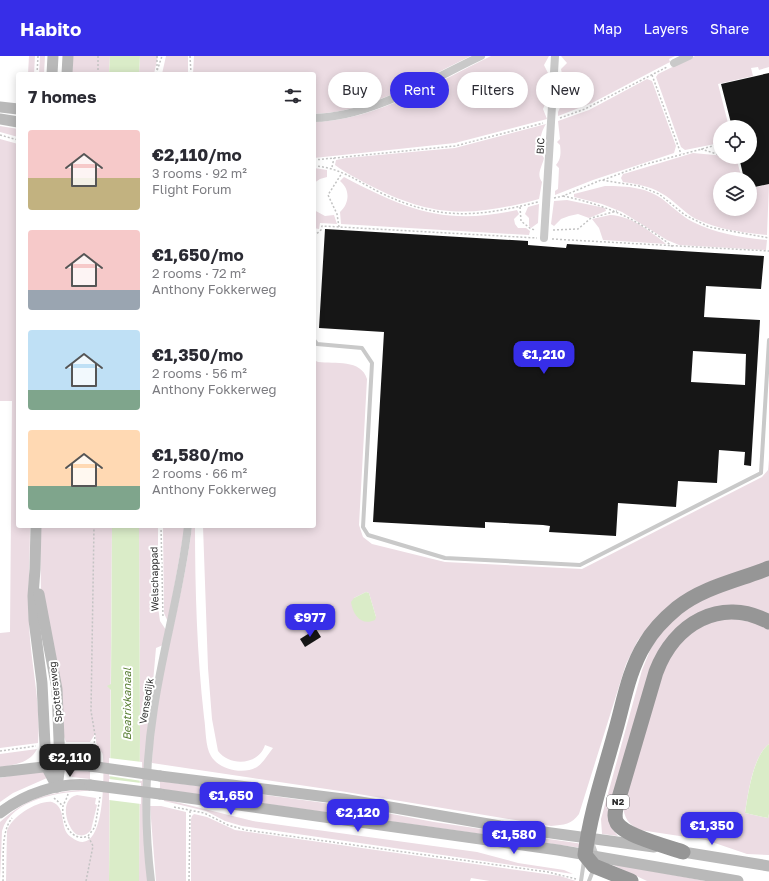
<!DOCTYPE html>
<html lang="en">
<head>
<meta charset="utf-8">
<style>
	:root { --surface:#fff; --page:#f2f2f3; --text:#2b2b33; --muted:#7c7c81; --accent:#372ee8 }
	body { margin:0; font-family:"Golos Text",sans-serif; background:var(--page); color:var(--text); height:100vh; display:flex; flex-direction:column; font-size:15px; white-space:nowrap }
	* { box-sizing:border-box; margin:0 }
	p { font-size:13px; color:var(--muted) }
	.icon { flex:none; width:22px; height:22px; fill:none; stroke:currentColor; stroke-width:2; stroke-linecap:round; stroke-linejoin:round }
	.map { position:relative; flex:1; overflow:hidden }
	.sheet { position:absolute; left:16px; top:16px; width:300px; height:456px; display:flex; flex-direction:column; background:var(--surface); border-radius:4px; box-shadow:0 2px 10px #0003 }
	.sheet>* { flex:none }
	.hud { position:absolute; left:328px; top:16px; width:380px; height:36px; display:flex; gap:8px }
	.buttons { position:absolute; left:713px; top:64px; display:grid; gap:8px }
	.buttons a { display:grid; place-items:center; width:44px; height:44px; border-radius:50%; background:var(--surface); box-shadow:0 2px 10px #0003; font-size:20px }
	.price { position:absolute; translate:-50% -34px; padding:0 9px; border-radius:8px; background:var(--accent); color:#fff; font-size:13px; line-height:26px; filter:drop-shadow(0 1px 2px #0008) }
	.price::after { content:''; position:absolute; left:50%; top:24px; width:12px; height:9px; margin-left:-6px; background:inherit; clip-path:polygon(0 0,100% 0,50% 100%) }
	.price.on { background:#222; color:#fff }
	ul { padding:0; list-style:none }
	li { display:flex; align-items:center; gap:12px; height:100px; padding:0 12px }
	li span { display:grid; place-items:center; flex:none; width:112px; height:80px; border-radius:4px; color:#555 }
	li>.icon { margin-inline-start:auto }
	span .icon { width:48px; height:48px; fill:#fffc; stroke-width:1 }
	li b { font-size:17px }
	h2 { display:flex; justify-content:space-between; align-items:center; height:48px; padding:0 12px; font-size:17px }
	.tag { padding:0 14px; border-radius:18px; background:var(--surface); box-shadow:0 2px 10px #0003; font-size:14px; line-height:36px }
	.tag.on { background:var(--accent); color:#fff }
	header { display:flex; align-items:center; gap:24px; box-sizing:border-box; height:56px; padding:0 20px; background:var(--accent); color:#fff }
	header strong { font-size:19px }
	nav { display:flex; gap:22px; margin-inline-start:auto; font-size:14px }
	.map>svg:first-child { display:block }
	.green { fill:#ecdce3; fill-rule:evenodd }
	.water { fill:#daecc8 }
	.pier { fill:#fff }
	.building { fill:#161616; fill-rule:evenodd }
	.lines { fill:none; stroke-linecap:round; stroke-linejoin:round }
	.path { stroke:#c3c3c3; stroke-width:1.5; stroke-dasharray:2 2; stroke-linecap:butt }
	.lane { stroke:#c9c9c9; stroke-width:4 }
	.street { stroke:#c9c9c9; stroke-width:8 }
	.secondary { stroke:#b9b9b9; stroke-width:11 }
	.highway { stroke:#969696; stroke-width:15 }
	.secondary-bridge { stroke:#b9b9b9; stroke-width:11 }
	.labels { text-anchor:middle; stroke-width:4; stroke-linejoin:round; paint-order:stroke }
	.shield { fill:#fff; stroke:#6d6d6d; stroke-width:1 }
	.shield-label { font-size:9px; font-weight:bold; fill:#2f2f2f }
	.street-label { font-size:10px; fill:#2f2f2f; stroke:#fff }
	.water-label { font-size:11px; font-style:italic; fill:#597f35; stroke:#fff }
</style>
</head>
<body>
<header>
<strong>Habito</strong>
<nav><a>Map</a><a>Layers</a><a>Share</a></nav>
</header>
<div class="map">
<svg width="769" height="825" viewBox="0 0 769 825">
	<rect width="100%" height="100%" fill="#fff"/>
	<g class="green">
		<polygon points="29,0 35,0 34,18 28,18"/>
		<polygon points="40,0 45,0 44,18 39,18"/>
		<polygon points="73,0 110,0 109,18 72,18"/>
		<polygon points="140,0 158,0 154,18 139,18"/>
		<polygon points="166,0 188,0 188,18 162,18"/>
		<path d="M194 0H471C421 24 370 56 314 58V18H193Z"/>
		<path d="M491 0H549L544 9 549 19 545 24 546 30 543 38 546 46 543 53 547 63 455 87 314 102V66C377 64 435 27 491 0Z"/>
		<path d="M561 0H675L669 3 670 6 592 47 558 60V56L564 43C560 33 564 24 561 13L567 7Z"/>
		<polygon points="695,0 769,0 769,11 759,14 758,11 751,12 753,20 718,28 729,71 720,71 720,87 685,94 681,91 656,21 658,18"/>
		<path d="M647 23 652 25 676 90 674 97 593 124 555 139V135L558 133 559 112 556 109C561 103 561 97 560 89L557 86 560 83 558 65 589 54Z"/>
		<path d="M546 68C540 77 537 93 544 102 542 111 536 118 542 126L539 143C473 161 434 162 373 131 360 124 347 118 335 109L336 104 346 102 455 92Z"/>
		<polygon points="0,70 18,73 18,81 0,76"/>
		<path d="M0 83 18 88V470H30C30 507 27 546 30 583 33 618 41 652 38 687L0 692V577L10 576 12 345H0Z"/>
		<path d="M693 97 736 101 742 123H720V153H750V133L769 128 767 179C744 177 717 173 696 163 683 156 674 144 661 137 649 130 637 128 623 126L621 122 623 118 627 117Z"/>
		<polygon points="314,112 327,114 327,121 320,123 314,127"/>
		<path d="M344 121C407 154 445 170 517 154L519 158 514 163 515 168 518 172H526L530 175 529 179 341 168 340 156C349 148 351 134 340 125Z"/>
		<path d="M605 130C627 130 649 131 666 146 675 153 683 161 693 166 715 177 742 182 767 184L766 194 679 189 667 184 622 156 602 148 574 141V138Z"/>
		<polygon points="567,144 605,152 606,155 589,162 578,158 569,160 561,163 554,170 551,168 554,145"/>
		<polygon points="539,148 538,167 531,172 529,170 529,162 525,158 528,151"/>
		<polygon points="314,154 325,160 334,159 337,168 320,167 319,173 314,172"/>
		<path d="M610 159C632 160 650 175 666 188L603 184 599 172 592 163Z"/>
		<path d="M314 304 318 306C335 308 361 303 367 323L359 469 363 481 372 488 445 506 582 513 762 421 768 414 769 403V509L651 568 638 584 626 608 579 758C572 768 564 769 551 770L340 735 152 707C154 628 183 549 192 470H195C195 534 197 598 204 661 206 673 205 690 211 700 219 714 244 719 257 711 264 706 268 698 273 692L265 689C259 709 230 711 218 695L212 663 208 612 203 470H314ZM366 536 369 537 376 561 354 542Z"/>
		<path d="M40 470H112L109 825H6L7 775C11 761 38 744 52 746 68 752 58 772 71 781 106 808 104 716 103 701 103 696 100 694 97 690 96 687 96 682 95 678L90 686H66L64 681 41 538Z"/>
		<polygon points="139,470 158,470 158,551 160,565 166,574 163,589 156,592 149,672 147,825 139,825 140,678"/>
		<polygon points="163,470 185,470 168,566 164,557"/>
		<polygon points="769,516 769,563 737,554 668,583 608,762 613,774 618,780 602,778 601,763 642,614 651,592 661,576 681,554 718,534"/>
		<path d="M723 561 769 569V688C753 700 748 737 745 757L768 762 769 758V799L747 798 706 784 640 774C628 768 624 762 623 749L654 628 683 579Z"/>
		<path d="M70 692C80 692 93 689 97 700L78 697Z"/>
		<path d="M37 693C30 707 14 709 0 711V698Z"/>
		<polygon points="64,714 90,715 90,723 72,721"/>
		<polygon points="34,715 46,715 47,722 13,737 0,746 0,722"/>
		<polygon points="160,725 355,751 434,766 583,788 582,792 160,733"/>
		<path d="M90 733V735C61 735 11 743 2 775L0 825V766C29 740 52 736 90 733Z"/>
		<path d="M77 739 96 742 95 748 97 749 91 774C87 779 82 781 76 778 66 770 59 743 77 739Z"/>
		<polygon points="164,743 253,765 477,796 518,807 564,814 573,818 242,770 225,765 206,755 164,745"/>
		<polygon points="150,750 161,750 186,756 186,825 156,825"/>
		<polygon points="194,758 207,761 235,774 560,820 576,825 490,825 471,822 470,825 191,825 191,763 192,760"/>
		<polygon points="613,808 706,825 647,825 613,809"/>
	</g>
	<g class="water">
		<polygon points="110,0 140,0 139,18 109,18"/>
		<polygon points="112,470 139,470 140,678 139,825 109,825 111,634 107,630 111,628"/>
		<path d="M366 536 369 537 376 561 375 564C362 570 353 560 351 546L354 542Z"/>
		<path d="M769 688V758L768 762 745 757C748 738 753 700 769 688Z"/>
	</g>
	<g class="pier">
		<polygon points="109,702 142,706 142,725 109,720"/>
		<polygon points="109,723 141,727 141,748 109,744"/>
	</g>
	<g class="building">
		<polygon points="769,17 769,128 750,132 750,123 744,123 739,101 750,101 750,71 732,71 721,28"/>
		<path d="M325 173 528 185V189L566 192 567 188 764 200 761 233 706 230 704 261 760 264 751 410 744 409 745 396 719 394 717 427 678 425 676 451 618 447 616 480 549 476 550 470 543 469 485 466V472L373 466 384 276 319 272ZM693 295 746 298 745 329 691 326Z"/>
		<polygon points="316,573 321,581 305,591 300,583"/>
	</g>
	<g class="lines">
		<g class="path">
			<polyline points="98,0 98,18"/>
			<polyline points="190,0 191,18"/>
			<polyline points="157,14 157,0"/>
			<polyline points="37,18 38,0"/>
			<polyline points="156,18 162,0"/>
			<polyline points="652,19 681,98"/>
			<polyline points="560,62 585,53 667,11"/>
			<polyline points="0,79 18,84"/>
			<polyline points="701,93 720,99"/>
			<polyline points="314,104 455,90 543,67"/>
			<path d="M314 110C339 111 359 126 381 137 439 165 478 161 538 146"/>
			<polyline points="332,111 334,102"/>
			<polyline points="603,124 643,109 720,88"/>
			<path d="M563 140C606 149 638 163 673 191"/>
			<polyline points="554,142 563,140 601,124 639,130 659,138 685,159 709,171 769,182"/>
			<polyline points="520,151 521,165 531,173 536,174"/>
			<polyline points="339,171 337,158 328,139 342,117"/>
			<polyline points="553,174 578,173 591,162 617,155"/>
			<polyline points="314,180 321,174 322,170 537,182"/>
			<polyline points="552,183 769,195"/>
			<polyline points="161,470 163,562"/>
			<polyline points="70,689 89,689 97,694 99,701"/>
			<polyline points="94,691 95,679 91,655 94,470"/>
			<polyline points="0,695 36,690"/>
			<path d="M68 738C67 742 64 747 63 750 61 765 71 787 88 780L95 771 100 741"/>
			<polyline points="54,742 63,750"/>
			<polyline points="174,751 204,757 228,769 246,774 548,816 576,823"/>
			<path d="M3 825C4 806 0 777 12 762"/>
			<polyline points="86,825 93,790 88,780"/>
			<polyline points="189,825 190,755"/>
		</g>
		<g class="lane">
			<polyline points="314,284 317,288 362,292 372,307 363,471 368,479 445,502 580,509 761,417 769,284"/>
			<polyline points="592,786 597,800"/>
			<polyline points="581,825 584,805"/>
			<polyline points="589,825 594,812"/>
		</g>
		<g class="street">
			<polyline points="674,7 689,0"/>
			<path d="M314 62C371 61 430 24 481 0"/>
			<polyline points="544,182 555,0"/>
			<path d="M151 825C144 768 145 709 154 652 163 591 181 532 188 470"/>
		</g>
		<g class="secondary">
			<polyline points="52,18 53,0"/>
			<polyline points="67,18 68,0"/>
			<polyline points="0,51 18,53"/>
			<polyline points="0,63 18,66"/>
			<polyline points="36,470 35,513 33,540 34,564 42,627 46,710 57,731"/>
			<polyline points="39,538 57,633 60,709 57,731"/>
			<polyline points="0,716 60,709 90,710"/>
			<polyline points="160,720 343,743 500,770 654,791"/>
			<polyline points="160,738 558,794 738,825"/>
			<path d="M0 757C24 738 59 726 90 729"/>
			<polyline points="677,795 769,810"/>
		</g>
		<g class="highway">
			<path d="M683 796C668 791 625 780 617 767 614 762 615 757 616 752L656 616C674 568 720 540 769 566"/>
			<path d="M631 825 594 810 585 799C590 758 603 720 614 680 623 650 628 615 645 588 653 574 665 562 677 552 703 531 739 524 769 512"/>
		</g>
		<g class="secondary-bridge">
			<polyline points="90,710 160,720"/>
			<polyline points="90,729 160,738"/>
		</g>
	</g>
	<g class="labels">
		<rect class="shield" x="607" y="739" width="22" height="14" rx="3"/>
		<g class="shield-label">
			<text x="618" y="749">N2</text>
		</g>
		<g class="street-label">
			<text transform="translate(540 90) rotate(-86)" y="4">BIC</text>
			<text transform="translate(154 523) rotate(-91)" y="4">Welschappad</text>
			<text transform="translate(55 636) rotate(-96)" y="4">Spottersweg</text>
			<text transform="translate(146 645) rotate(-81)" y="4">Vensedijk</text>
		</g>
		<g class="water-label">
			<text transform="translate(127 648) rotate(-90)" y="4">Beatrixkanaal</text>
		</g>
	</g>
</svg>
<div class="buttons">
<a><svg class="icon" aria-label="locate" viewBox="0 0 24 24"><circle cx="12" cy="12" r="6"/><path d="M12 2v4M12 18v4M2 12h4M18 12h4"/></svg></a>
<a><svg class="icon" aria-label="layers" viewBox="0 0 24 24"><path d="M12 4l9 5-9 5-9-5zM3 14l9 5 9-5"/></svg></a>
</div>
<b class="price" style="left:544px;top:319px">€1,210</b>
<b class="price" style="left:310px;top:582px">€977</b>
<b class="price on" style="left:70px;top:722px">€2,110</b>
<b class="price" style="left:231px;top:760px">€1,650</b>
<b class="price" style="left:358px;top:777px">€2,120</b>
<b class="price" style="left:712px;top:790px">€1,350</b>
<b class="price" style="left:514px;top:799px">€1,580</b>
<div class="hud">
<a class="tag">Buy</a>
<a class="tag on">Rent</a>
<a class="tag">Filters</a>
<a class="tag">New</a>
</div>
<section class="sheet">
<h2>7 homes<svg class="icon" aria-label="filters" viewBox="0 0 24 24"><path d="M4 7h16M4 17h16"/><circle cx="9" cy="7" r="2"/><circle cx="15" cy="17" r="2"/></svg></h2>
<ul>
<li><span style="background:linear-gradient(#f6c9c9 60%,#c2b280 0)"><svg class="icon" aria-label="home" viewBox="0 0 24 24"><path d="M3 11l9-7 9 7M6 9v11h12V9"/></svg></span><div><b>€2,110/mo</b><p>3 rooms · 92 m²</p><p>Flight Forum</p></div></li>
<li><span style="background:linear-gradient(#f6c9c9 75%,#9aa5b1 0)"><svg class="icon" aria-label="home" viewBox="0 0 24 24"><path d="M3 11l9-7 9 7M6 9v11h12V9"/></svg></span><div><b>€1,650/mo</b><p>2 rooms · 72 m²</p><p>Anthony Fokkerweg</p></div></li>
<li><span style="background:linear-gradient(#bfe0f5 75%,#7fa58c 0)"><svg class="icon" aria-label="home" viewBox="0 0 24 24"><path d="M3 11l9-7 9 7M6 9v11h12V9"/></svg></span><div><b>€1,350/mo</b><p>2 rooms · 56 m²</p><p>Anthony Fokkerweg</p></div></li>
<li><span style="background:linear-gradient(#ffd9b3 70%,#7fa58c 0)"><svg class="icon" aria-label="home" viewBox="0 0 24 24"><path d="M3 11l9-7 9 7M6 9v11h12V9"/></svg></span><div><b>€1,580/mo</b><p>2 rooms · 66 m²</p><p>Anthony Fokkerweg</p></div></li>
</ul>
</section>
</div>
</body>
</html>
